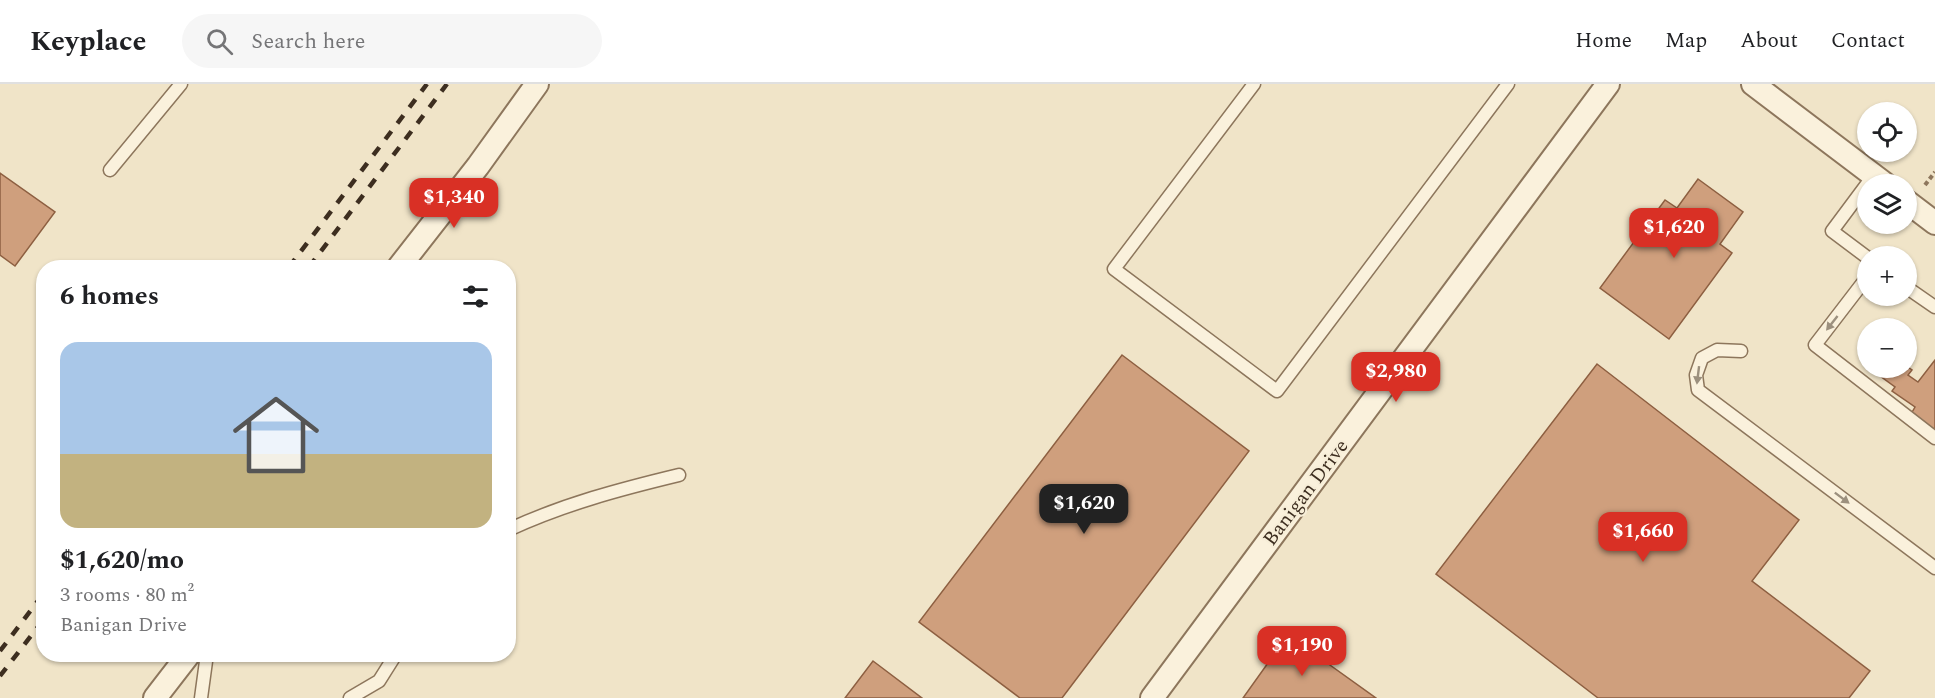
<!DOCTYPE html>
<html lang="en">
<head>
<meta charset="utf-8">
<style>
	:root { --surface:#fff; --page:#f6f6f6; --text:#202124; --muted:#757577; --line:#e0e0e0; --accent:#d93025 }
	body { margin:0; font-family:Spectral,serif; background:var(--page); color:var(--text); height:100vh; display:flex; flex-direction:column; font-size:22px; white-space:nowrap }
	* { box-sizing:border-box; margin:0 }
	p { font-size:20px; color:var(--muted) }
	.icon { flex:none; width:33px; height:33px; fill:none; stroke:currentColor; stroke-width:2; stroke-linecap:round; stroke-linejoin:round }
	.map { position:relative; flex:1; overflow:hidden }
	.side { position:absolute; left:36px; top:176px; width:480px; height:402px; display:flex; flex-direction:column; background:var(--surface); border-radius:24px; box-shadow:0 2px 4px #0004 }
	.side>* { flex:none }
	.fabs { position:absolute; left:1857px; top:18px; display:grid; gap:12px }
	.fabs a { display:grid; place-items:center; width:60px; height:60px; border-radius:50%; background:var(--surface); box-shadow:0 2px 4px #0004; font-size:30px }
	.price { position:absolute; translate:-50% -51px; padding:0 14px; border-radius:12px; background:var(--accent); color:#fff; font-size:20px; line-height:39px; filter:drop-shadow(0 2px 3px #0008) }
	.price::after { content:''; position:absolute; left:50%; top:36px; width:18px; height:14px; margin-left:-9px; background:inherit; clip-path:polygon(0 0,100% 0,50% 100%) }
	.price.active { background:#222; color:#fff }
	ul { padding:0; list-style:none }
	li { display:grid; align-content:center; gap:12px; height:318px; padding:0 24px }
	li span { display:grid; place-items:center; height:186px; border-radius:18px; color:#555 }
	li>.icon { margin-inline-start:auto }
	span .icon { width:108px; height:108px; fill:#fffc; stroke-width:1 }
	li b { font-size:26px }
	h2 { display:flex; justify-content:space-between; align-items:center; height:72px; padding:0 24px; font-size:26px }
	header { display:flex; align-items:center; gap:36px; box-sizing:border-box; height:84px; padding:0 30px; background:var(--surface); border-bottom:2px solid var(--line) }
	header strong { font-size:28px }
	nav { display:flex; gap:33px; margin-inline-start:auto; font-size:21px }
	.search { width:420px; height:54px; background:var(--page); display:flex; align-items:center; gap:15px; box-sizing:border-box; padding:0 21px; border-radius:33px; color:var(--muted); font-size:22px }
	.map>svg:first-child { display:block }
	.building { fill:#cf9f7d; stroke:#8d5f41; stroke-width:1.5 }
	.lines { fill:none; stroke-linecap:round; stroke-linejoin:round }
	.service-casing { stroke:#8d765c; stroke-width:15 }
	.minor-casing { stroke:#8d765c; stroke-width:26 }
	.path { stroke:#8d765c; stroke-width:4; stroke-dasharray:4.5 3; stroke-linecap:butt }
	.service { stroke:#faf1dc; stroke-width:12 }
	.minor { stroke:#faf1dc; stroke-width:22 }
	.rail { stroke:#3d2e20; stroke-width:4.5; stroke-dasharray:10 10; stroke-linecap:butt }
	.oneway { fill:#9c907e }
	.labels { text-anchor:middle; stroke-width:4.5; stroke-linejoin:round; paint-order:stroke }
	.street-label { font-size:20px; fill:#3d2e20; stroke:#f7eed8 }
</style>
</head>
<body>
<header>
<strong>Keyplace</strong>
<div class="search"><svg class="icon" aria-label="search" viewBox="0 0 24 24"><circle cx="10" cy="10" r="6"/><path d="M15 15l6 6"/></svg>Search here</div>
<nav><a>Home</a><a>Map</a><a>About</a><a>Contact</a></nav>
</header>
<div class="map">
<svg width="1935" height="614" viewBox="0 0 1935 614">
	<rect width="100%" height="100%" fill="#f0e4c8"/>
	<g class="building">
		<polygon points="0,89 55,128 15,182 0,171"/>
		<polygon points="1698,95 1743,128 1720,160 1732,169 1669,255 1600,204 1665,116 1677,124"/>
		<polygon points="1122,271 1249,367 1062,614 1020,614 919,538"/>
		<polygon points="1935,276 1935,348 1911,330 1915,323 1892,307 1895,303 1869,284 1906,284 1906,282 1912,286 1908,291 1918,298"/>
		<polygon points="1597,280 1799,436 1752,497 1870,587 1849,614 1598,614 1436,490"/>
		<polygon points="1288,551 1376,614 1243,614"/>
		<polygon points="873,577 922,614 845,614"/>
	</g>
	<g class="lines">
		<defs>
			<g id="service">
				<polyline points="1254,0 1114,185 1277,307 1508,0"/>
				<polyline points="110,86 181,0"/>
				<polyline points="1868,174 1832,147 1873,92"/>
				<polyline points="1868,192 1815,261 1935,354"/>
				<polyline points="1906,203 1935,223"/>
				<polyline points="1741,267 1717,266 1702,274 1696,291 1698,306 1935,484"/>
				<path d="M508 446C564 420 621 405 679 391"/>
				<polyline points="201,614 207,570"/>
				<polyline points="350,614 379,597 396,570"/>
			</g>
			<g id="minor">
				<polyline points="1753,0 1885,100"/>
				<polyline points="1906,117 1935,139"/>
				<polyline points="399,183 478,82 537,0"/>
				<polyline points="155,614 189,570"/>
				<polyline points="1152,614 1608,0"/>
			</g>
		</defs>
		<use href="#service" class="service-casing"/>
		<use href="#minor" class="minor-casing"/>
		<polyline class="path" points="1925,101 1935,88"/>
		<use href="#service" class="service"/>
		<use href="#minor" class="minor"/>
		<g class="rail">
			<polyline points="289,183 427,0"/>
			<polyline points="309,183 447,0"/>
			<polyline points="0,567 44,509"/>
			<polyline points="0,592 44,535"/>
		</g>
	</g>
	<defs><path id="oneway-solid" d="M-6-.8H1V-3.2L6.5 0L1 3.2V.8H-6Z" transform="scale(1.5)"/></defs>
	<g class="oneway">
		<use href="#oneway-solid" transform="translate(1832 239) rotate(128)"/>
		<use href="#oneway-solid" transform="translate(1698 291) rotate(97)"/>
		<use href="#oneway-solid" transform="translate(1842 414) rotate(37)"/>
	</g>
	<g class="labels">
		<g class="street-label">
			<text transform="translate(1305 408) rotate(-53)" y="7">Banigan Drive</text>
		</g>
	</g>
</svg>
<div class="fabs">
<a><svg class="icon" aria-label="locate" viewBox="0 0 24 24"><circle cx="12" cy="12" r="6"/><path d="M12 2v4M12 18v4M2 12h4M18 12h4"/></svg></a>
<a><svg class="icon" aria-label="layers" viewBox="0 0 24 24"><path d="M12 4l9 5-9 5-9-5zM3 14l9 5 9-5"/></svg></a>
<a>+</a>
<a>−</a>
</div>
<b class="price" style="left:454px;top:145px">$1,340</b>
<b class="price" style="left:1674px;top:175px">$1,620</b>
<b class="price" style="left:1396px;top:319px">$2,980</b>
<b class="price active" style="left:1084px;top:451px">$1,620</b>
<b class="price" style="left:1643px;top:479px">$1,660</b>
<b class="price" style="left:1302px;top:593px">$1,190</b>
<section class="side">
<h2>6 homes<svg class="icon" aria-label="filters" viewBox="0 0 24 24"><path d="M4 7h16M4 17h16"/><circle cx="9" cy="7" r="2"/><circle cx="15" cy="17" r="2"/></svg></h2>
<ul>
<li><span style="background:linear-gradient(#a9c7e8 60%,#c2b280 0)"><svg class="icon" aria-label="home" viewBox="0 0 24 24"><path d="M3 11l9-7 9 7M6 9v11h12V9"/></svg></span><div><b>$1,620/mo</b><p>3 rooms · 80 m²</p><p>Banigan Drive</p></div></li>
</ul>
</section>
</div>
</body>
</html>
